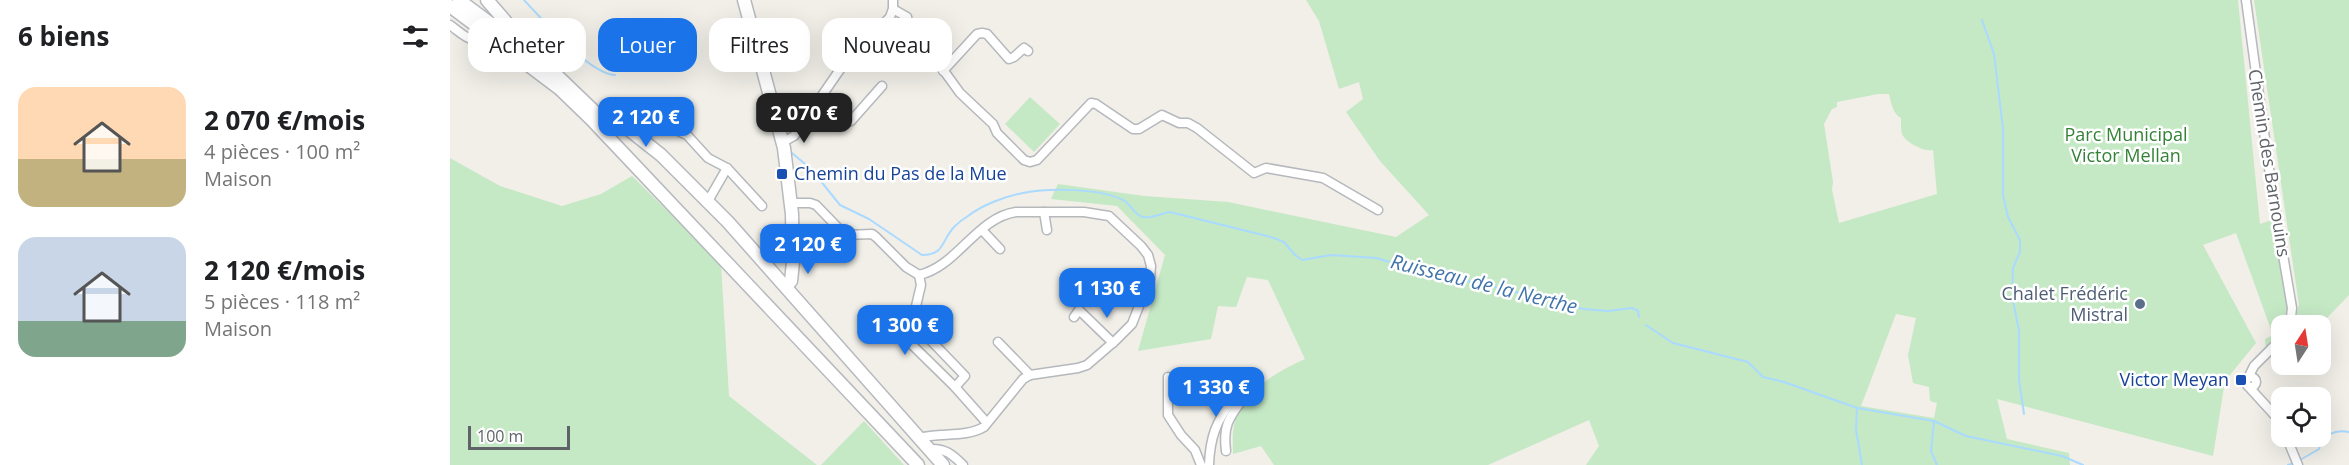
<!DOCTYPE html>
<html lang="fr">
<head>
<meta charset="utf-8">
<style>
	:root { --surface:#fff; --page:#f6f6f6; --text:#202124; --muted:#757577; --accent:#1a73e8 }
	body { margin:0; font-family:"Open Sans",sans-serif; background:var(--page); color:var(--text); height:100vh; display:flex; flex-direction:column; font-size:22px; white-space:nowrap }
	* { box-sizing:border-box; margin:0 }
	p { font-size:20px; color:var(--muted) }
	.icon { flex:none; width:33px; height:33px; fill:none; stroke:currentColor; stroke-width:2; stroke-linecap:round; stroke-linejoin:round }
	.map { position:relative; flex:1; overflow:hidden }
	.panel { display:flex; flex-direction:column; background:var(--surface); width:450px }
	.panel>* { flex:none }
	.banner { position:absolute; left:18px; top:18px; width:570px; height:54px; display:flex; gap:12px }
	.needle { width:39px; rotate:12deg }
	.tools { position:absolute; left:1821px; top:315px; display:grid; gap:12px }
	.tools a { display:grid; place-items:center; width:60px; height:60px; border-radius:12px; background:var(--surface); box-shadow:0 6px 24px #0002; font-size:30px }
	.scale { position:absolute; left:18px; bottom:15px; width:102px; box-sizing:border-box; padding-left:6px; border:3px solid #5f6368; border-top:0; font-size:16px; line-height:21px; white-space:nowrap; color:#5f6368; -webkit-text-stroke:4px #fff; paint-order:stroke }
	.price { position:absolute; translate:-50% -51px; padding:0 14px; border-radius:12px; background:var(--accent); color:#fff; font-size:20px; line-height:39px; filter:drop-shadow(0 2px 3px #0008) }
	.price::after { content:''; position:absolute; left:50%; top:36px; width:18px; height:14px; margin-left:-9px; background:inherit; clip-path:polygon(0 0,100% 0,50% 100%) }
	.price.on { background:#222; color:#fff }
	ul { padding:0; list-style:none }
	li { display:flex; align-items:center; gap:18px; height:150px; padding:0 18px }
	li span { display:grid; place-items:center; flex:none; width:168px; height:120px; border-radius:18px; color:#555 }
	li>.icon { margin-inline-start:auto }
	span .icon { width:72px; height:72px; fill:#fffc; stroke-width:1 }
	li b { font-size:26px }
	h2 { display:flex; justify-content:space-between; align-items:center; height:72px; padding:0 18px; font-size:26px }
	.tag { padding:0 21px; border-radius:18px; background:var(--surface); box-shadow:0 6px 24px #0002; font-size:21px; line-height:54px }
	.tag.on { background:var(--accent); color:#fff }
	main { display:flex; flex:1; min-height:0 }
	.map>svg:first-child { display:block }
	.green { fill:#c5e8c5; fill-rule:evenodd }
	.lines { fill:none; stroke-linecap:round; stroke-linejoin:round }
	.stream { stroke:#aadaff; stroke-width:2 }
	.street-casing { stroke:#b5b8bc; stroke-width:11 }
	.secondary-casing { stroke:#b6babf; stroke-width:15 }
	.street { stroke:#fff; stroke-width:8 }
	.secondary { stroke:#fff; stroke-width:12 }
	.transit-dot { fill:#1a4fb4; stroke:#fff; stroke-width:2 }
	.service-dot { fill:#5c6f8a; stroke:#fff; stroke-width:2 }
	.labels { text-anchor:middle; stroke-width:5; stroke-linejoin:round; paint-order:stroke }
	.park-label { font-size:18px; fill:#348238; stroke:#fff }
	.street-label { font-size:18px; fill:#5f6368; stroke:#fff }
	.transit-label { font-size:18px; fill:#164399; stroke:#fff; text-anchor:start }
	.service-label { font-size:18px; fill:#4e5e75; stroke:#fff; text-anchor:end }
	.water-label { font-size:20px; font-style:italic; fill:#4174aa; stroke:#fff }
</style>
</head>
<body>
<main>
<section class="panel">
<h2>6 biens<svg class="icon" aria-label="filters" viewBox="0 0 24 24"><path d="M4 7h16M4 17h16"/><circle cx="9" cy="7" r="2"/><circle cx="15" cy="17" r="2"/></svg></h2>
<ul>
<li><span style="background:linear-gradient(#ffd9b3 60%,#c2b280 0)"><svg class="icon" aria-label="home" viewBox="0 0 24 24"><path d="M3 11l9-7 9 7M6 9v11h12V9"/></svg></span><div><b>2 070 €/mois</b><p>4 pièces · 100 m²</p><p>Maison</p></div></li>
<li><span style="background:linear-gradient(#c9d6e8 70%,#7fa58c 0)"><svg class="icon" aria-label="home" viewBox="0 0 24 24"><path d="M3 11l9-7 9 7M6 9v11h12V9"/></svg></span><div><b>2 120 €/mois</b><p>5 pièces · 118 m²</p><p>Maison</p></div></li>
</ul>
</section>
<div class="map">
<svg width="1899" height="465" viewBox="0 0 1899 465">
	<rect width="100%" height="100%" fill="#f1efe8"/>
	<g class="green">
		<path d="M856 0H1788L1810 224 1822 220 1838 303 1837 319 1832 326 1829 335 1816 350 1815 339 1823 335 1786 233 1753 245 1806 343 1775 381 1763 456 1547 399 1557 439 1619 453 1620 465H1136L1149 446 1139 420 1038 465H824L811 446 783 454C783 445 782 434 784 425 791 392 826 372 855 359L818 280 797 277 786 307 768 306 761 339 688 351 715 255 667 206 601 199 608 184 694 196 778 202 946 237 979 215 930 161 896 112 913 99 909 82 889 89 869 21ZM1428 94H1439C1441 103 1443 114 1451 118 1451 123 1451 130 1452 134 1456 143 1475 152 1483 150L1487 194 1389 223 1382 190 1383 182 1374 124 1382 109 1387 107V102ZM1446 314 1466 318 1458 355 1463 383 1479 387 1480 401 1487 403 1484 418 1411 406Z"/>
		<polygon points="1804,0 1899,0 1899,295 1876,319 1864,325 1843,325 1849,305"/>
		<polygon points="580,97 610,124 584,152 555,124"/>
		<polygon points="0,158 50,186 112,206 151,194 182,176 271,264 279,396 367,465 0,465"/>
		<polygon points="414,421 454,465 371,465"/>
	</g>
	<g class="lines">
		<g class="stream">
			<path d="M74 0C92 19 139 74 165 75"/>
			<polyline points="1532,20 1544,54 1553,129 1553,195 1558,217 1570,240 1570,252 1563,268 1562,295 1569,331 1569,380 1574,414"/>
			<path d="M342 153 361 169 390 205 419 219 472 255C495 255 491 241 504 227 508 223 513 219 518 216 532 205 556 196 573 193 599 188 649 188 673 200 681 204 684 215 693 217 701 219 712 213 720 212L821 237 834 242 845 255 852 260 881 255 926 258 963 269H989L1006 274 1017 281 1114 303 1133 309 1158 311 1182 308 1188 311 1189 317"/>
			<polyline points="1196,325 1223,343 1298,362 1313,377 1334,382 1407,408 1484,421 1516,436 1612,456 1633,465"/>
			<polyline points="1407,409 1406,430 1412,465"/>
			<polyline points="1484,421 1481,451 1487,465"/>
			<path d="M1850 460 1869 449C1872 435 1885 429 1899 432"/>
			<polyline points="1838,465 1841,464"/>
		</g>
		<defs>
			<g id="street">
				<polyline points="1796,0 1822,190 1842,308 1840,326"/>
				<polyline points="443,9 457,17 462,40 489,64 510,93 543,124 547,133 574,160 580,162 587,160 641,103 646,104 683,129 689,129 712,115 729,123 738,123 747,128 804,173 816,168 873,178 928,210"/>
				<path d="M0 25C14 35 25 49 39 31"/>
				<polyline points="493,71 527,34 532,33 537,34 559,59 564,57 574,48 578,51"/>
				<polyline points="368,101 396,123 401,121 432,86"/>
				<polyline points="329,128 353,121"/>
				<polyline points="224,129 237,135 258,158 277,168 312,206"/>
				<polyline points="333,142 344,136 391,68 440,17 443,9 443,0"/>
				<polyline points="258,201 277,168"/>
				<path d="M340 203H360L366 205 395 235 422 234 426 237 456 267 469 275C508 266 526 218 566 212H634L659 216 691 246 698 255 701 266 700 278 682 324 666 340 637 365 628 368 580 375 573 379 534 427C515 438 490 432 469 438"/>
				<polyline points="594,212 597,230"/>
				<polyline points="532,230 550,249"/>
				<polyline points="469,275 471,285 463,319 465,324 515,376 505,387 537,423"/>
				<polyline points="624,317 629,310 663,343"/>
				<polyline points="463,319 450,333 505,387"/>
				<polyline points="548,342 580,375"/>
				<circle cx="1801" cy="382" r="5"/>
				<polyline points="718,377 718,415 731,435 745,450 751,465"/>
				<polyline points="1798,378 1804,366 1832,338"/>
				<polyline points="1798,386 1829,420 1832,425"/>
				<polyline points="1836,436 1848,465"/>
				<path d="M479 449C495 448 502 454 513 465"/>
				<path d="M776 451C772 420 783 415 798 391"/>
				<path d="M759 465C760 438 766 420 784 399 789 394 792 389 798 386"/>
			</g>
			<g id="secondary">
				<polyline points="9,0 96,65 147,114"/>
				<polyline points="37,0 70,38"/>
				<polyline points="294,0 334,148 342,214 343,262 341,281 336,286"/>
				<polyline points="0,6 110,89 141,119 468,465"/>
				<polyline points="138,112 147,118 158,113 211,155 278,222 493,465"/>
			</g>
		</defs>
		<use href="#street" class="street-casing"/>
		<use href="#secondary" class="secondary-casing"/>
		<use href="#street" class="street"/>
		<use href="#secondary" class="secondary"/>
	</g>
	<g class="transit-dot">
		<rect x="326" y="168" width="12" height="12" rx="3"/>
		<rect x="1785" y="374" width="12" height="12" rx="3"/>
	</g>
	<circle class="service-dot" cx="1690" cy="304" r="6"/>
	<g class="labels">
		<g class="park-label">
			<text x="1676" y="141">Parc Municipal<tspan x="1676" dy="21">Victor Mellan</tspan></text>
		</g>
		<g class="street-label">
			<text transform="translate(1819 163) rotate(81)" y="6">Chemin des Barnouins</text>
		</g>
		<g class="transit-label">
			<text x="344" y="180">Chemin du Pas de la Mue</text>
			<text x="1779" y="386" text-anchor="end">Victor Meyan</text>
		</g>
		<g class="service-label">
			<text x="1678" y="300">Chalet Frédéric<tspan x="1678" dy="21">Mistral</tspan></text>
		</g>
		<g class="water-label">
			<text transform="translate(1034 284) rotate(14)" y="7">Ruisseau de la Nerthe</text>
		</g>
	</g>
</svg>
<div class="tools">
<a><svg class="needle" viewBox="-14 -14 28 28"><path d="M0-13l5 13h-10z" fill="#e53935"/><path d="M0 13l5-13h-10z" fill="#757577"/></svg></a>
<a><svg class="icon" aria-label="locate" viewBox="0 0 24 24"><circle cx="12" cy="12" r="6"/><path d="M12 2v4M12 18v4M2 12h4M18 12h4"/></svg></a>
</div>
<div class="scale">100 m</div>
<b class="price on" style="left:354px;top:144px">2 070 €</b>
<b class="price" style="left:196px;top:148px">2 120 €</b>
<b class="price" style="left:358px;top:275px">2 120 €</b>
<b class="price" style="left:657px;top:319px">1 130 €</b>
<b class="price" style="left:455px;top:356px">1 300 €</b>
<b class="price" style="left:766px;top:418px">1 330 €</b>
<div class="banner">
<a class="tag">Acheter</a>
<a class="tag on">Louer</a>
<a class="tag">Filtres</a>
<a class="tag">Nouveau</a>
</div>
</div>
</main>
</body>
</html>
